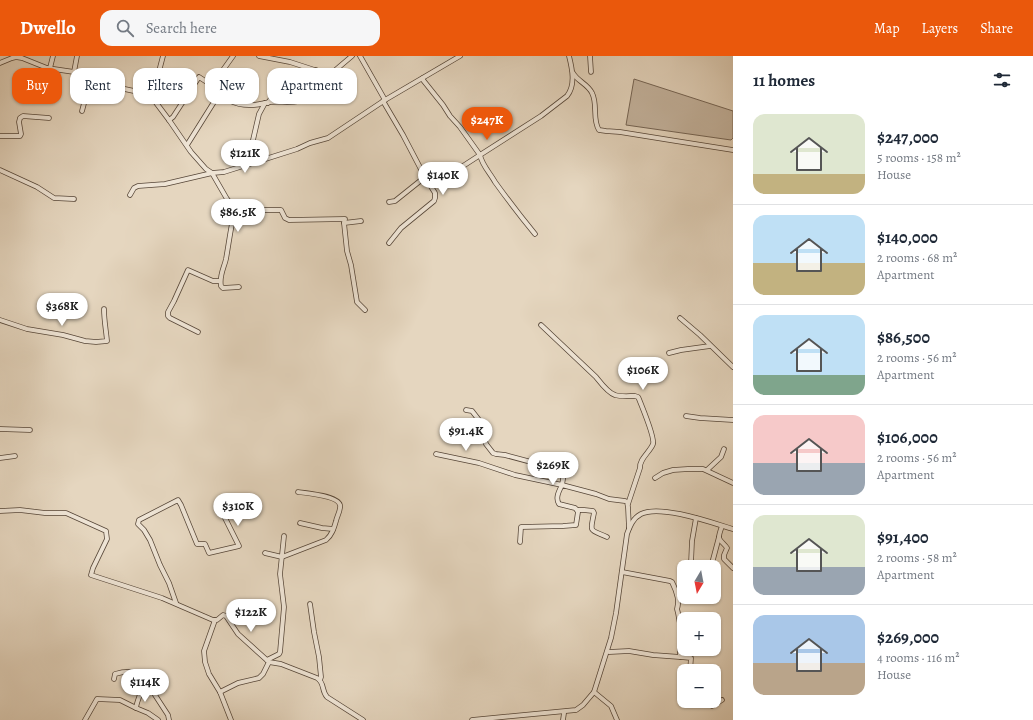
<!DOCTYPE html>
<html lang="en">
<head>
<meta charset="utf-8">
<style>
	:root { --surface:#fff; --page:#f6f6f7; --text:#1f2937; --muted:#747a83; --line:#e0e1e3; --accent:#ea580c }
	body { margin:0; font-family:Alegreya,serif; background:var(--page); color:var(--text); height:100vh; display:flex; flex-direction:column; font-size:15px; white-space:nowrap }
	* { box-sizing:border-box; margin:0 }
	p { font-size:13px; color:var(--muted) }
	.icon { flex:none; width:22px; height:22px; fill:none; stroke:currentColor; stroke-width:2; stroke-linecap:round; stroke-linejoin:round }
	.map { position:relative; flex:1; overflow:hidden }
	.panel { display:flex; flex-direction:column; background:var(--surface); width:300px }
	.panel>* { flex:none }
	.guide { position:absolute; left:12px; top:12px; width:380px; height:36px; display:flex; gap:8px }
	.needle { width:26px; rotate:190deg }
	.fabs { position:absolute; left:677px; top:504px; display:grid; gap:8px }
	.fabs a { display:grid; place-items:center; width:44px; height:44px; border-radius:8px; background:var(--surface); box-shadow:0 1px 3px #0004; font-size:20px }
	.price { position:absolute; translate:-50% -34px; padding:0 9px; border-radius:14px; background:#fff; color:#222; font-size:13px; line-height:26px; filter:drop-shadow(0 1px 2px #0008) }
	.price::after { content:''; position:absolute; left:50%; top:24px; width:12px; height:9px; margin-left:-6px; background:inherit; clip-path:polygon(0 0,100% 0,50% 100%) }
	.price.selected { background:var(--accent); color:#fff }
	ul { padding:0; list-style:none }
	li { display:flex; align-items:center; gap:12px; height:100px; padding:0 20px }
	li+li { border-top:1px solid var(--line) }
	li span { display:grid; place-items:center; flex:none; width:112px; height:80px; border-radius:12px; color:#555 }
	li>.icon { margin-inline-start:auto }
	span .icon { width:48px; height:48px; fill:#fffc; stroke-width:1 }
	li b { font-size:17px }
	h2 { display:flex; justify-content:space-between; align-items:center; height:48px; padding:0 20px; font-size:17px }
	.pill { padding:0 14px; border-radius:12px; background:var(--surface); box-shadow:0 1px 3px #0004; font-size:14px; line-height:36px }
	.pill.selected { background:var(--accent); color:#fff }
	header { display:flex; align-items:center; gap:24px; box-sizing:border-box; height:56px; padding:0 20px; background:var(--accent); color:#fff }
	header strong { font-size:19px }
	nav { display:flex; gap:22px; margin-inline-start:auto; font-size:14px }
	.search { width:280px; height:36px; background:var(--page); display:flex; align-items:center; gap:10px; box-sizing:border-box; padding:0 14px; border-radius:12px; color:var(--muted); font-size:15px }
	main { display:flex; flex:1; min-height:0 }
	.map>svg:first-child { display:block }
	.green { fill:#c5b5a0; stroke:#766656 }
	.lines { fill:none; stroke-linecap:round; stroke-linejoin:round }
	.minor-casing { stroke:#564638; stroke-width:5.5 }
	.minor { stroke:#eee4d5; stroke-width:4 }
</style>
</head>
<body>
<header>
<strong>Dwello</strong>
<div class="search"><svg class="icon" aria-label="search" viewBox="0 0 24 24"><circle cx="10" cy="10" r="6"/><path d="M15 15l6 6"/></svg>Search here</div>
<nav><a>Map</a><a>Layers</a><a>Share</a></nav>
</header>
<main>
<div class="map">
<svg width="733" height="664" viewBox="0 0 733 664">
	<rect width="100%" height="100%" fill="#e5d6bf"/>
	<filter id="stains"><feTurbulence type="fractalNoise" baseFrequency=".005" numOctaves="4"/><feColorMatrix values="0 0 0 0 .2 0 0 0 0 .09 0 0 0 0 .02 0 0 0 .5 -.17"/></filter>
	<radialGradient id="worn" r=".72"><stop offset=".6" stop-color="#630" stop-opacity="0"/><stop offset="1" stop-color="#630" stop-opacity=".3"/></radialGradient>
	<polygon class="green" points="634,23 733,55 733,82 731,84 626,69"/>
	<g class="lines">
		<defs>
			<g id="minor">
				<path d="M233 0 213 28C216 42 238 50 252 49 258 49 264 47 270 46 280 45 289 47 299 45"/>
				<polyline points="259,0 290,6 330,19"/>
				<polyline points="360,0 385,44"/>
				<polyline points="590,0 591,16"/>
				<path d="M0 7 12 2 16 1 22 2 47 12 74 16 96 23 120 32 148 38 151 40 169 64 191 96 206 113 212 117 227 143 235 153C231 170 229 186 226 203 224 212 219 220 221 230L223 232 239 231"/>
				<polyline points="50,12 53,0"/>
				<polyline points="74,16 77,0"/>
				<path d="M573 17C577 25 588 28 592 37 598 48 592 64 599 74L606 75 620 76 676 85 733 94"/>
				<polyline points="423,22 423,24 443,49 450,60 460,71 480,99 440,125 431,130"/>
				<polyline points="319,28 352,0"/>
				<polyline points="148,38 157,23 163,0"/>
				<polyline points="383,45 403,79 425,121 435,137 435,142 434,145 401,172 389,187"/>
				<path d="M268 47C270 44 272 41 274 39 285 27 303 25 316 17V14"/>
				<polyline points="82,55 91,21"/>
				<polyline points="169,64 173,61 199,21 213,30"/>
				<polyline points="0,80 20,80 21,78 19,66 20,62 23,60 49,62"/>
				<polyline points="253,84 259,58 265,47"/>
				<polyline points="187,89 219,38"/>
				<polyline points="0,114 37,131 54,142 74,143"/>
				<polyline points="130,139 134,132 138,130 165,128 212,117 224,116 297,93 310,87 328,82 385,44 460,0"/>
				<polyline points="389,146 395,145 425,121"/>
				<polyline points="235,153 241,154 281,154 285,162 289,164 345,163 344,167 347,195 351,209 357,246 365,254"/>
				<polyline points="344,167 361,165"/>
				<path d="M535 178C521 161 508 144 495 126 490 117 482 109 480 99L541 60 567 40C576 29 572 12 569 0"/>
				<polyline points="680,262 700,279 733,311"/>
				<path d="M0 264 27 273 63 279 85 285 96 286 107 285C106 274 104 264 104 253"/>
				<path d="M541 269 596 321C600 326 608 337 615 339 621 341 629 340 635 340L638 341 639 343C642 351 655 381 653 388 650 396 639 403 640 412L628 448"/>
				<polyline points="198,276 170,262 168,260 168,256 174,245 188,214 213,225 220,225"/>
				<polyline points="669,297 681,294 710,290"/>
				<polyline points="686,360 700,362 733,364"/>
				<polyline points="0,373 30,374"/>
				<polyline points="436,398 479,407 515,419 562,429 564,417 561,414 505,399 496,398 493,397 486,388 479,364 472,355 466,354"/>
				<polyline points="0,402 15,400"/>
				<polyline points="707,414 721,401 724,393"/>
				<polyline points="655,422 663,417 673,414 688,413 703,413 733,427"/>
				<path d="M577 454H584L593 455 594 457C590 477 589 473 607 481"/>
				<path d="M0 455 20 454 45 457H66L106 475 107 483 93 512 91 519 162 542 213 564H217L223 559 226 560 238 578 269 606 281 608 317 622C325 627 321 634 327 641L363 664"/>
				<polyline points="300,467 322,472 333,473"/>
				<path d="M722 470C721 473 719 478 719 481 719 485 725 488 727 492L724 499V503L733 512"/>
				<path d="M520 486 521 471 563 470 576 469 578 456 577 454 575 452 559 448C555 442 559 435 562 429L596 438 609 443 625 445 627 446 628 451 629 472"/>
				<path d="M265 497 282 501 326 484C332 479 334 472 336 465 337 460 341 454 340 449 338 440 307 437 298 436"/>
				<polyline points="690,511 691,507 692,485 696,462"/>
				<polyline points="711,511 719,481"/>
				<path d="M622 516 670 525 672 526C676 534 680 545 677 553L678 557 680 568"/>
				<polyline points="714,522 717,528 714,540"/>
				<polyline points="176,547 169,527 160,509 150,484 144,474 138,468 139,464 178,444 181,449 197,488 205,488 209,497 239,490 224,460"/>
				<polyline points="310,548 314,576 319,601 321,621 320,624"/>
				<polyline points="215,564 204,595 205,606 209,618 220,636 231,664"/>
				<polyline points="609,596 629,595 653,599 680,601 680,575 684,575"/>
				<polyline points="681,601 691,602 690,615"/>
				<polyline points="267,604 279,598 280,596 284,551 280,518 284,480"/>
				<path d="M114 623 115 618C124 615 133 615 143 617L144 620 142 628 146 630 149 624 160 633 155 639 168 659 169 664"/>
				<path d="M142 628C142 637 137 644 136 652L148 657 158 664"/>
				<polyline points="220,636 238,627 259,622 263,618 269,606"/>
				<polyline points="594,636 611,650 617,664"/>
				<polyline points="706,645 712,650 722,644"/>
				<polyline points="85,664 97,643 120,644 136,652"/>
				<path d="M472 664 576 654 583 649 594 636 611 582 616 557 627 478C630 470 633 462 641 458 660 448 713 467 733 473"/>
				<polyline points="563,664 564,657"/>
			</g>
		</defs>
		<use href="#minor" class="minor-casing"/>
		<use href="#minor" class="minor"/>
	</g>
	<rect width="100%" height="100%" filter="url(#stains)"/>
	<rect width="100%" height="100%" fill="url(#worn)"/>
</svg>
<div class="fabs">
<a><svg class="needle" viewBox="-14 -14 28 28"><path d="M0-13l5 13h-10z" fill="#e53935"/><path d="M0 13l5-13h-10z" fill="#747a83"/></svg></a>
<a>+</a>
<a>−</a>
</div>
<b class="price selected" style="left:487px;top:85px">$247K</b>
<b class="price" style="left:245px;top:118px">$121K</b>
<b class="price" style="left:443px;top:140px">$140K</b>
<b class="price" style="left:238px;top:177px">$86.5K</b>
<b class="price" style="left:62px;top:271px">$368K</b>
<b class="price" style="left:643px;top:335px">$106K</b>
<b class="price" style="left:466px;top:396px">$91.4K</b>
<b class="price" style="left:553px;top:430px">$269K</b>
<b class="price" style="left:238px;top:471px">$310K</b>
<b class="price" style="left:251px;top:577px">$122K</b>
<b class="price" style="left:145px;top:647px">$114K</b>
<div class="guide">
<a class="pill selected">Buy</a>
<a class="pill">Rent</a>
<a class="pill">Filters</a>
<a class="pill">New</a>
<a class="pill">Apartment</a>
</div>
</div>
<section class="panel">
<h2>11 homes<svg class="icon" aria-label="filters" viewBox="0 0 24 24"><path d="M4 7h16M4 17h16"/><circle cx="9" cy="7" r="2"/><circle cx="15" cy="17" r="2"/></svg></h2>
<ul>
<li><span style="background:linear-gradient(#dfe7d0 75%,#c2b280 0)"><svg class="icon" aria-label="home" viewBox="0 0 24 24"><path d="M3 11l9-7 9 7M6 9v11h12V9"/></svg></span><div><b>$247,000</b><p>5 rooms · 158 m²</p><p>House</p></div></li>
<li><span style="background:linear-gradient(#bfe0f5 60%,#c2b280 0)"><svg class="icon" aria-label="home" viewBox="0 0 24 24"><path d="M3 11l9-7 9 7M6 9v11h12V9"/></svg></span><div><b>$140,000</b><p>2 rooms · 68 m²</p><p>Apartment</p></div></li>
<li><span style="background:linear-gradient(#bfe0f5 75%,#7fa58c 0)"><svg class="icon" aria-label="home" viewBox="0 0 24 24"><path d="M3 11l9-7 9 7M6 9v11h12V9"/></svg></span><div><b>$86,500</b><p>2 rooms · 56 m²</p><p>Apartment</p></div></li>
<li><span style="background:linear-gradient(#f6c9c9 60%,#9aa5b1 0)"><svg class="icon" aria-label="home" viewBox="0 0 24 24"><path d="M3 11l9-7 9 7M6 9v11h12V9"/></svg></span><div><b>$106,000</b><p>2 rooms · 56 m²</p><p>Apartment</p></div></li>
<li><span style="background:linear-gradient(#dfe7d0 65%,#9aa5b1 0)"><svg class="icon" aria-label="home" viewBox="0 0 24 24"><path d="M3 11l9-7 9 7M6 9v11h12V9"/></svg></span><div><b>$91,400</b><p>2 rooms · 58 m²</p><p>Apartment</p></div></li>
<li><span style="background:linear-gradient(#a9c7e8 60%,#b9a48a 0)"><svg class="icon" aria-label="home" viewBox="0 0 24 24"><path d="M3 11l9-7 9 7M6 9v11h12V9"/></svg></span><div><b>$269,000</b><p>4 rooms · 116 m²</p><p>House</p></div></li>
</ul>
</section>
</main>
</body>
</html>
